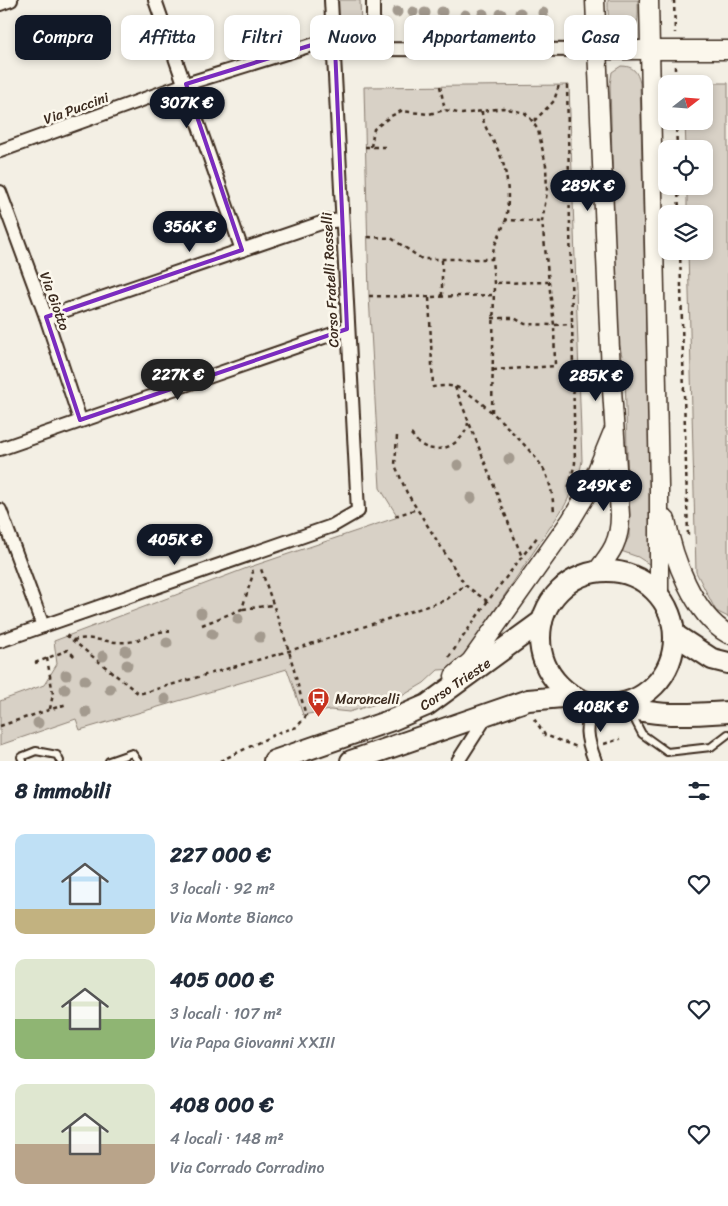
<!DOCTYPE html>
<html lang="it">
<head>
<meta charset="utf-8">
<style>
	:root { --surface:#fff; --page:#f2f2f3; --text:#1f2937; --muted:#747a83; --accent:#111827 }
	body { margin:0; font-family:Sriracha,sans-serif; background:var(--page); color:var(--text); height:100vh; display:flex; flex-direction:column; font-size:19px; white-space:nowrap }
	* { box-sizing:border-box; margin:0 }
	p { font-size:16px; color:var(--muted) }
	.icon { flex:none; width:28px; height:28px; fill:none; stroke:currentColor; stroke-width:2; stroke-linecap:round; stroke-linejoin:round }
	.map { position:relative; height:761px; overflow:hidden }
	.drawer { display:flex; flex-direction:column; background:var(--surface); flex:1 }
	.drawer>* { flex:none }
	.hud { position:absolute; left:15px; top:15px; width:699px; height:45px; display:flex; gap:10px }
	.needle { width:32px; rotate:73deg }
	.fabs { position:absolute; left:658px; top:75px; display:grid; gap:10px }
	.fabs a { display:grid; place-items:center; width:55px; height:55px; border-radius:10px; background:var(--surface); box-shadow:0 2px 8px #0003; font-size:25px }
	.price { position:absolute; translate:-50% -42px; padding:0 11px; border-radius:18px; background:var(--accent); color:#fff; font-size:16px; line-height:32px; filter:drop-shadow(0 1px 2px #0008) }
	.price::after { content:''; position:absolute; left:50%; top:30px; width:15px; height:11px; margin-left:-8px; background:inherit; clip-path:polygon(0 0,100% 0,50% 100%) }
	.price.active { background:#222; color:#fff }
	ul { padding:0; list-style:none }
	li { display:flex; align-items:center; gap:15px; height:125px; padding:0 15px }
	li span { display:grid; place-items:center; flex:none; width:140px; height:100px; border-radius:10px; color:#555 }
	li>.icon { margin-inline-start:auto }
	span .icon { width:60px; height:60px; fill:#fffc; stroke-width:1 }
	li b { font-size:21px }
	h2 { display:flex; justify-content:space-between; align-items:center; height:60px; padding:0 15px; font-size:21px }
	.tag { padding:0 18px; border-radius:10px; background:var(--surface); box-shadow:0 2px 8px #0003; font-size:18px; line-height:45px }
	.tag.active { background:var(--accent); color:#fff }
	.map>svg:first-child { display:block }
	.green { fill:#d8d1c6; stroke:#8a7e72 }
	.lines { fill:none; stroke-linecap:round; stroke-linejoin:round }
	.lane-casing { stroke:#3b2a1e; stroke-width:10 }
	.street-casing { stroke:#3b2a1e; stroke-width:16 }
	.secondary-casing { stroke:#3b2a1e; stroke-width:21 }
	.primary-casing { stroke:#3b2a1e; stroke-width:24 }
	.path { stroke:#3b2a1e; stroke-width:2.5; stroke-dasharray:4 4; stroke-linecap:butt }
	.lane { stroke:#fbf7ec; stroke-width:6 }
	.street { stroke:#fbf7ec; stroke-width:12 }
	.secondary { stroke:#fbf7ec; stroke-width:18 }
	.primary { stroke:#fbf7ec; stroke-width:20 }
	.tree { fill:#a39a8e }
	.marked { fill:none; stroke:#7b2cbf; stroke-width:4; stroke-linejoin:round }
	.labels { text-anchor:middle; stroke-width:5; stroke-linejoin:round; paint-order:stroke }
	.street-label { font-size:14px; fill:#3b2a1e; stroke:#fbf7ec }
	.poi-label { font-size:14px; fill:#3b2a1e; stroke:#fbf7ec; text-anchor:start }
</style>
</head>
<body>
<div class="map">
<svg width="728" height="761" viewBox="0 0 728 761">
	<rect width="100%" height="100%" fill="#f3efe4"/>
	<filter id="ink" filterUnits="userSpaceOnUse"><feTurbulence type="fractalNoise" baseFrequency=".02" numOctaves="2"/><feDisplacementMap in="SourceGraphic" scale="10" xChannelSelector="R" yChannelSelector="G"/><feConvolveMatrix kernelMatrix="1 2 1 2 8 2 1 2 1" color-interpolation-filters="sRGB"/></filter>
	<g filter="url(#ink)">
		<g class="green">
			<polygon points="338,0 360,0 361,27 339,28"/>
			<path d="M608 0H638C638 19 641 32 619 34 607 25 608 14 608 0Z"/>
			<path d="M621 66C633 66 637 71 640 83L652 566 638 557 621 551 629 537V531L625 369 617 334 610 84 612 72Z"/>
			<polygon points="684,83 728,83 728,617 716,611 696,572 688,251 704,251 704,214 687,214 687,186 704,186 704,149 686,149 685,121 704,121 704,84"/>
			<polygon points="569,85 582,461 579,476 565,505 455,669 438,670 424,683 402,696 349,712 330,710 303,715 287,669 80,730 76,719 0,745 0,701 44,685 57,664 54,641 247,568 398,517 380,488 369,296 364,87"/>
		</g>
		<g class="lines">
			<defs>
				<g id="lane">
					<polyline points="631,713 642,734 667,752 711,747 728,734"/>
					<polyline points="23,761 21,757 36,751 57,755 60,761"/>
					<polyline points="109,761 132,753 138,761"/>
				</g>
				<g id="street">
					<polyline points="155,0 242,250"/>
					<polyline points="373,0 373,49"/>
					<polyline points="0,4 11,0"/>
					<polyline points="0,151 186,84 315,44 373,49 597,50"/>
					<polyline points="0,192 46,317 80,420"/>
					<polyline points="46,317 324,222 342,220"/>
					<polyline points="0,449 347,329"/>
					<polyline points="0,510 43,626"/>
					<polyline points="0,641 332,526 358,511 331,0"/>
					<polyline points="458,761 488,714"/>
					<path d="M595 761C586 737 584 727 595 704"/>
				</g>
				<g id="secondary">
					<path d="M595 0 611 373 620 515C620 541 612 552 596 572"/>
					<polyline points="649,0 659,485 659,595"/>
					<polyline points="597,50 728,50"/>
					<path d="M666 520C673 557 693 614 728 634"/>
					<polyline points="454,676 471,661 571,520 589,490 612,434"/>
				</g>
				<g id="primary">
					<circle cx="607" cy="638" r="67"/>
					<polyline points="674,634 712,659 728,663"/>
					<path d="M622 704C648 718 698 714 728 712"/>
					<polyline points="274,761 392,720 427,705 542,621"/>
					<polyline points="351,761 528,700 574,696"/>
				</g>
			</defs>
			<use href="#lane" class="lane-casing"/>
			<use href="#street" class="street-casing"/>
			<use href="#secondary" class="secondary-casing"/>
			<use href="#primary" class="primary-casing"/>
			<g class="path">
				<polyline points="674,0 675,33"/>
				<polyline points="675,66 675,84"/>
				<polyline points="567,85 575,463 568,490"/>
				<polyline points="440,86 445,110"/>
				<path d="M482 111C482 126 492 137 498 150 508 171 510 196 506 220L542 222"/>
				<polyline points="534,121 554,101 559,85"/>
				<polyline points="676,121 677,149"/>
				<polyline points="365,147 386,147"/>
				<polyline points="371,147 374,129 391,116 401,111 429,114 445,110 462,114 503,108 525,113 530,118 538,130 546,165 547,192 542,222 549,282 494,283"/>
				<polyline points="678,186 679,214"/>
				<polyline points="368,237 391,238 422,259 492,259"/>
				<polyline points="680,251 688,537"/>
				<polyline points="442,260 442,296"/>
				<path d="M492 295 429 297 433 387C440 386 449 385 456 387 477 393 531 449 543 468 551 482 553 498 554 513"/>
				<polyline points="369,296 429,297"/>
				<polyline points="492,318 514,318 525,324 554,325 549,282"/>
				<polyline points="493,370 555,366 554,325 572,324"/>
				<polyline points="455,387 522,557"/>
				<polyline points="492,412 494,283 492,259 494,247 506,220"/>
				<path d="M411 434C414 437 416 441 419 443 437 458 465 443 468 423"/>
				<polyline points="397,436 395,465 407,493 465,585 487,601"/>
				<polyline points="395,516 417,509"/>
				<polyline points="243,609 273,605"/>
				<polyline points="202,625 242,609 253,574 252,568"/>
				<polyline points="66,635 139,694 289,651 446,600 465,585"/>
				<path d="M73 640C92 635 108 644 128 642 144 641 151 631 170 631"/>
				<polyline points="449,657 487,602 538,536"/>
				<polyline points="47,658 53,694 50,709"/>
				<polyline points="35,663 68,650 75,657"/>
				<polyline points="534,719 545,735 577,747"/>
				<polyline points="0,726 67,704"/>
				<polyline points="604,744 620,739"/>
				<polyline points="220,761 280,732 297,727 306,716 289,651 260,566"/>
			</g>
			<use href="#lane" class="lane"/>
			<use href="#street" class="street"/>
			<use href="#secondary" class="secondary"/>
			<use href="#primary" class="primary"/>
		</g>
		<g class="tree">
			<circle cx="397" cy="12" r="5.5"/>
			<circle cx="413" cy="12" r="5.5"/>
			<circle cx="442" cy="12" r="5.5"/>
			<circle cx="425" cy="13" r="5.5"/>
			<circle cx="520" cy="13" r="5.5"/>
			<circle cx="543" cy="13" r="5.5"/>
			<circle cx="483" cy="14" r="5.5"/>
			<circle cx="501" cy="14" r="5.5"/>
			<circle cx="465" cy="15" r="5.5"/>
			<circle cx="509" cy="459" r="5.5"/>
			<circle cx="458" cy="465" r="5.5"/>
			<circle cx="471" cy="498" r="5.5"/>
			<circle cx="201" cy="613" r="5.5"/>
			<circle cx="238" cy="619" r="5.5"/>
			<circle cx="212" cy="634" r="5.5"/>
			<circle cx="260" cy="637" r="5.5"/>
			<circle cx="167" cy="643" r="5.5"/>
			<circle cx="126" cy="651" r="5.5"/>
			<circle cx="103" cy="656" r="5.5"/>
			<circle cx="127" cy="665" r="5.5"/>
			<circle cx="66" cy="675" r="5.5"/>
			<circle cx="85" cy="680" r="5.5"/>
			<circle cx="65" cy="689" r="5.5"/>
			<circle cx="110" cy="689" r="5.5"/>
			<circle cx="165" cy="699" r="5.5"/>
			<circle cx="86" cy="712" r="5.5"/>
			<circle cx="38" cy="723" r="5.5"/>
		</g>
	</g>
	<path class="marked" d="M315 44 335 47 347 329 80 420 46 317 242 250 186 84Z"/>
	<defs>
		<symbol id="bus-pin" viewBox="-11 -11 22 30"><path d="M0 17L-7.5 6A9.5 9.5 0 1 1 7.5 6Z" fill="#c8321e" stroke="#fbf7ec"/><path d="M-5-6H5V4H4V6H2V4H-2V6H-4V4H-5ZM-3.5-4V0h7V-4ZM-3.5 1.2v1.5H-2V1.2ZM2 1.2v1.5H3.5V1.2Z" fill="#fff"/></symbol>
	</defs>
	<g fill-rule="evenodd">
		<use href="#bus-pin" x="306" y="686" width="25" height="34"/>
	</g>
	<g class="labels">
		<g class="street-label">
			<text transform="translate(76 108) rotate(-20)" y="5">Via Puccini</text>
			<text transform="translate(330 280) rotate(-93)" y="5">Corso Fratelli Rosselli</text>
			<text transform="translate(55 301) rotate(70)" y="5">Via Giotto</text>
			<text transform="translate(455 684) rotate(-34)" y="5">Corso Trieste</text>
		</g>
		<g class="poi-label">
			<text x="335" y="704">Maroncelli</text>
		</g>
	</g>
</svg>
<div class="fabs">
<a><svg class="needle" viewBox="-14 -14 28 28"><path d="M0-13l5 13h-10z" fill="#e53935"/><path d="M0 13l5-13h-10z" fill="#747a83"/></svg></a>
<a><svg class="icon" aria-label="locate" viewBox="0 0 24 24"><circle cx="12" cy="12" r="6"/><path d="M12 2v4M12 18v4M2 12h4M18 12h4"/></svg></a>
<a><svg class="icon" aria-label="layers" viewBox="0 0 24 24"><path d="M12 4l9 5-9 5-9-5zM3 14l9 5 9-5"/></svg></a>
</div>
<b class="price" style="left:187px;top:129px">307K €</b>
<b class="price" style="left:588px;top:212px">289K €</b>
<b class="price" style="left:190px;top:253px">356K €</b>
<b class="price active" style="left:178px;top:401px">227K €</b>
<b class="price" style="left:596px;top:402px">285K €</b>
<b class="price" style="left:604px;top:512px">249K €</b>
<b class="price" style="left:175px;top:566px">405K €</b>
<b class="price" style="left:601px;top:733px">408K €</b>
<div class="hud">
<a class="tag active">Compra</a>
<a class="tag">Affitta</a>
<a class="tag">Filtri</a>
<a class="tag">Nuovo</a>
<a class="tag">Appartamento</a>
<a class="tag">Casa</a>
</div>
</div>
<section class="drawer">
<h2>8 immobili<svg class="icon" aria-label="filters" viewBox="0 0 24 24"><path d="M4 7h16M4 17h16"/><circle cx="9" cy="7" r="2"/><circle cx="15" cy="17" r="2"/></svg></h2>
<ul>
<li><span style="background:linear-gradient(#bfe0f5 75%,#c2b280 0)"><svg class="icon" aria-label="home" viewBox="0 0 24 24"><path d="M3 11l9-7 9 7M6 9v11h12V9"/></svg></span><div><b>227 000 €</b><p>3 locali · 92 m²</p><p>Via Monte Bianco</p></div><svg class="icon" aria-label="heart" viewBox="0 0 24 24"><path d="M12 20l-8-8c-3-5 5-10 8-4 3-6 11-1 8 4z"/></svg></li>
<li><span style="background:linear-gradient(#dfe7d0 60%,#8fb573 0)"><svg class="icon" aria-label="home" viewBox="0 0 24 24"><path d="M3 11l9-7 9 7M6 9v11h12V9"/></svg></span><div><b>405 000 €</b><p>3 locali · 107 m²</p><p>Via Papa Giovanni XXIII</p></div><svg class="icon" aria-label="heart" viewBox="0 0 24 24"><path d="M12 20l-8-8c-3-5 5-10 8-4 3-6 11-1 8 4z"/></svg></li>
<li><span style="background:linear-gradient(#dfe7d0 60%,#b9a48a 0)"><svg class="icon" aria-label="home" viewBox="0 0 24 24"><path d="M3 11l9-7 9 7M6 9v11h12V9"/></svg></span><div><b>408 000 €</b><p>4 locali · 148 m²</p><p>Via Corrado Corradino</p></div><svg class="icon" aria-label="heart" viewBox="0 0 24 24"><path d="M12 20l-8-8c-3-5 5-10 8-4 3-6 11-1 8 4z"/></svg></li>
</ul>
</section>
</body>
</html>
